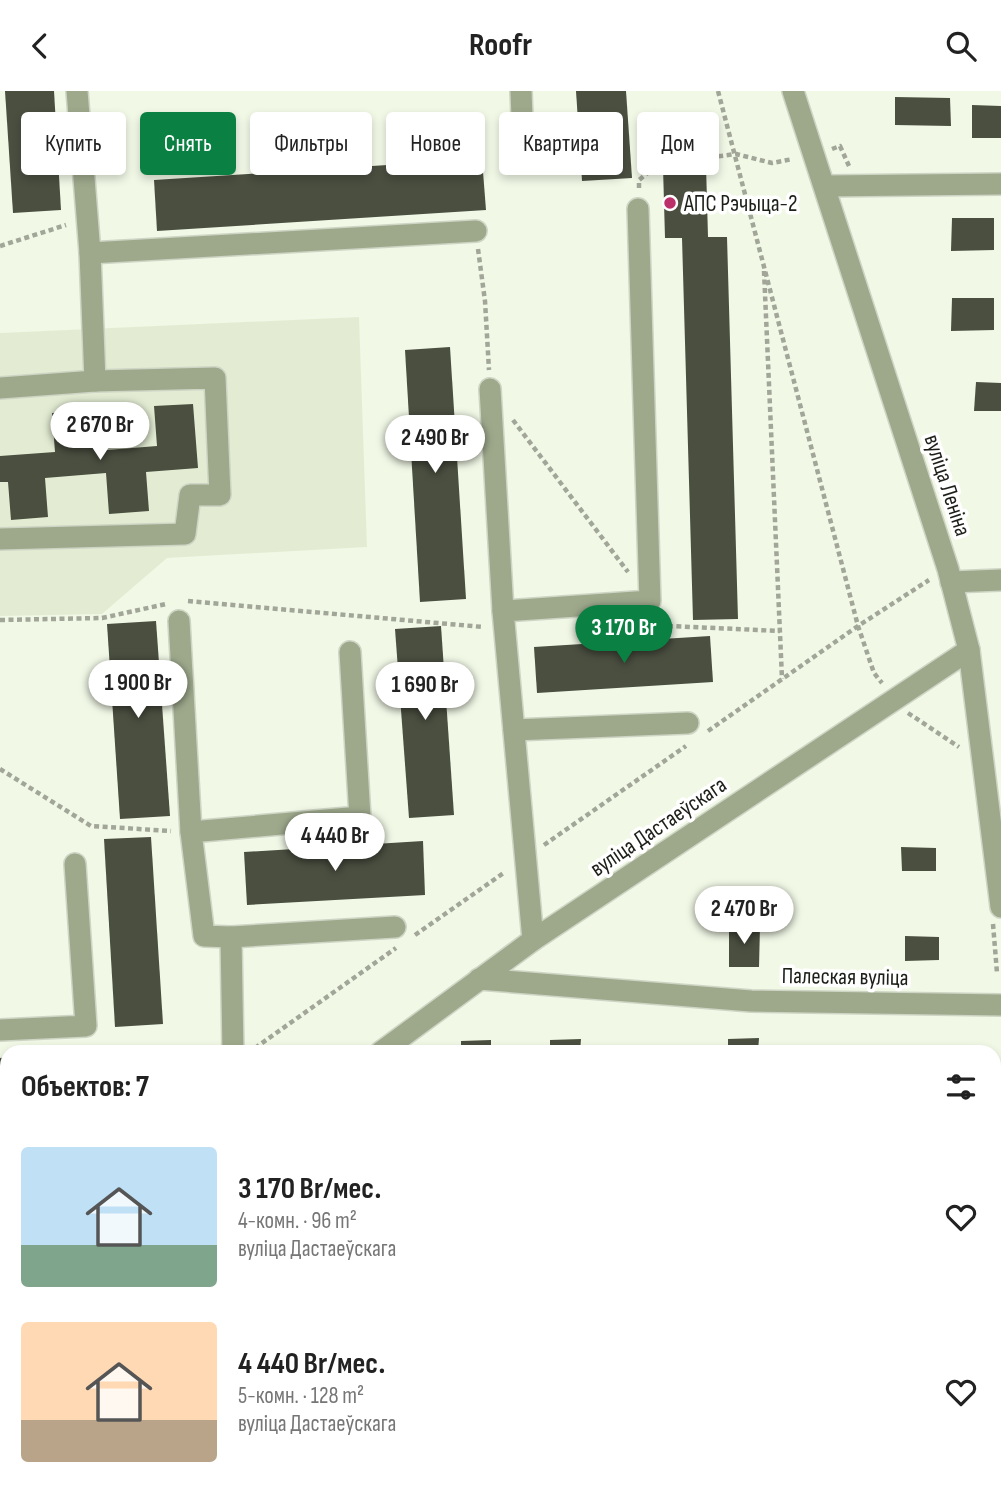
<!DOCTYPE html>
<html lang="ru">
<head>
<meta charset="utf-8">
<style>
	:root { --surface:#fff; --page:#f6f6f6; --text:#222; --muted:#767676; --accent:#0b8043 }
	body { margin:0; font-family:"Sofia Sans Condensed",sans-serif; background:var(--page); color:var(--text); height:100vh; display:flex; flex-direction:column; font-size:26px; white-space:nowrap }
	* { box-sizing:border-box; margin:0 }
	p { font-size:23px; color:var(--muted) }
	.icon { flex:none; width:38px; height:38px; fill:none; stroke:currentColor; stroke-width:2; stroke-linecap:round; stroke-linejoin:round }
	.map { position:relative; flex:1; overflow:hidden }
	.panel { position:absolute; left:0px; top:954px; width:1001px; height:450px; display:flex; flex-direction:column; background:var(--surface); border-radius:21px 21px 0 0; box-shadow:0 4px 10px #0003 }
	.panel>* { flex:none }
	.banner { position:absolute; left:21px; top:21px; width:959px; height:63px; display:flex; gap:14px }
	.price { position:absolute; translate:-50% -60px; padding:0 16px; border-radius:24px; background:#fff; color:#222; font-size:23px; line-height:46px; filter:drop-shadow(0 2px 4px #0008) }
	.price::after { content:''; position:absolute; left:50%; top:42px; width:21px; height:16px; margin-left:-10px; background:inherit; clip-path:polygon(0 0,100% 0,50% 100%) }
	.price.current { background:var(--accent); color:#fff }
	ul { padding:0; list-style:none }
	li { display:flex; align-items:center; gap:21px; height:175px; padding:0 21px }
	li span { display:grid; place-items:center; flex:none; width:196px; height:140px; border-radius:7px; color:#555 }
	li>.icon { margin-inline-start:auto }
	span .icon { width:84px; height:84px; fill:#fffc; stroke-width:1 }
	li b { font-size:30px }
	h2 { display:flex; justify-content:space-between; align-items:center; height:84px; padding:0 21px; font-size:30px }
	.pill { padding:0 24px; border-radius:7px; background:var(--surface); box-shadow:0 4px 10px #0003; font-size:24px; line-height:63px }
	.pill.current { background:var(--accent); color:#fff }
	header { display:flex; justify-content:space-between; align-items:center; height:91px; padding:0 21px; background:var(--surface); font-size:32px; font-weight:700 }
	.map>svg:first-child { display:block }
	.built { fill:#e3ecd3 }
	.building { fill:#4a4f40 }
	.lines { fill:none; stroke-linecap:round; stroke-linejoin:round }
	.minor-casing { stroke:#cfd5c5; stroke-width:24 }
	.path { stroke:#a1a698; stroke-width:4.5; stroke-dasharray:5 3.5; stroke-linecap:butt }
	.minor { stroke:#9ea98c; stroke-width:21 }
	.poi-dot { fill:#bb3069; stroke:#fff; stroke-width:2.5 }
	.labels { text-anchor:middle; stroke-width:7; stroke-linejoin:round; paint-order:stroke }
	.poi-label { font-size:23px; fill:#1d2019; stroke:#fff; text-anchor:start }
	.street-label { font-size:23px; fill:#1d2019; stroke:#fff }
</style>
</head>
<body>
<header><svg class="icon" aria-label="back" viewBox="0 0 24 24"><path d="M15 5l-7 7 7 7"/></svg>Roofr<svg class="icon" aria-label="search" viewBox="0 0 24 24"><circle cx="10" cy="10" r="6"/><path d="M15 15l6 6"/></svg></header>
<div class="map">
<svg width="1001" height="1402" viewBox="0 0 1001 1402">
	<rect width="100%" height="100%" fill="#f1f8e6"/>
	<polygon class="built" points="359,226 367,456 167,467 102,523 0,525 0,242"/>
	<g class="building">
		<polygon points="5,0 54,0 61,119 13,122"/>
		<polygon points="576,0 626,0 632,87 582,90"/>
		<polygon points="895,6 950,7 951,35 895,34"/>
		<polygon points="972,14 1001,15 1001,47 972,47"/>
		<polygon points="482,68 486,119 157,140 154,89"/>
		<polygon points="706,74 708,146 727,146 738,528 693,529 682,147 665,147 663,76"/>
		<polygon points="952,127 994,127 994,159 951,160"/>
		<polygon points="952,207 994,207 994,239 951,240"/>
		<polygon points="450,256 466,508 420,511 405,259"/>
		<polygon points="976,291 1001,292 1001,320 974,320"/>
		<polygon points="193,313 198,377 146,381 149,420 109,423 106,382 45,387 48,426 11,429 8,391 0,391 0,365 55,361 52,322 93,319 95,360 157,355 154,315"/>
		<polygon points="156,530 170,725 120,728 107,533"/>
		<polygon points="441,535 454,724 409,727 395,538"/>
		<polygon points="710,545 713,591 537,602 534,556"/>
		<polygon points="151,746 163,933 115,936 104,748"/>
		<polygon points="423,750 425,804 247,814 244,761"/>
		<polygon points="901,756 936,757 936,780 902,780"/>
		<polygon points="729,835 760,835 759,876 729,876"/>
		<polygon points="905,845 939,846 939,869 905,870"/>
		<polygon points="759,947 758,961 728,961 728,948"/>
		<polygon points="581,948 580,961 550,961 550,949"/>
		<polygon points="491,949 491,961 461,961 461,950"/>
		<polygon points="666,954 666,961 635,961 635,955"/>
		<polygon points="7,966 7,1016 0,1016 0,967"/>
		<polygon points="1001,1170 1001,1195 994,1196 994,1171"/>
		<rect x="0" y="1318" width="7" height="43"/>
		<rect x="994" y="1344" width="7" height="30"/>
	</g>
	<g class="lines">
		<defs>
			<g id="minor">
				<polyline points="77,0 90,162 476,140"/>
				<polyline points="521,0 523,52"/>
				<polyline points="793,0 948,478 969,559 1001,816"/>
				<polyline points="825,95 1001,93"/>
				<polyline points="90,162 95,290"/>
				<polyline points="0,297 95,290 215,287 220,404 190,404 185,443 0,448"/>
				<polyline points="490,298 503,520"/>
				<polyline points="951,491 1001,489"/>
				<polyline points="179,530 191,741"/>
				<polyline points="514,639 688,632"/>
				<polyline points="231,846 204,845 191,741 360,726 350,561"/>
				<polyline points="533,849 503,520 650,510 638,118"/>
				<polyline points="479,888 751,910 1001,914"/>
				<polyline points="0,939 86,935 75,773"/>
				<polyline points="233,961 231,846 395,836"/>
				<polyline points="381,961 533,849 969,559"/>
				<polyline points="0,1053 7,1052"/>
				<polyline points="0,1238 7,1233"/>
				<polyline points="272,1396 272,1402"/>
			</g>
		</defs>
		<use href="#minor" class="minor-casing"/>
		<g class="path">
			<polyline points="718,0 858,535 874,582 882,592"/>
			<polyline points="832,58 840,55 849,75"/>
			<polyline points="639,97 639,89 658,73 736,63 772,72 793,68"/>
			<polyline points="0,155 66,134"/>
			<polyline points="478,158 485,210 489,279"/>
			<polyline points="764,180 782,588"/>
			<polyline points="513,329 628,481"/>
			<polyline points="188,510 483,536"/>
			<polyline points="663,527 670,535 780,540"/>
			<polyline points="0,529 102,527 166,513"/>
			<polyline points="908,622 959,656"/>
			<polyline points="708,640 858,535 929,489"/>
			<polyline points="0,678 91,735 171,740"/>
			<polyline points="544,754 686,655"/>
			<polyline points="993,833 997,882"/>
			<polyline points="415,844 505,781"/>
			<polyline points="255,957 396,857"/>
			<polyline points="0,1142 7,1136"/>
		</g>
		<use href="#minor" class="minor"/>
	</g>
	<circle class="poi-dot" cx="670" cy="112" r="7"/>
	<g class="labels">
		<g class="poi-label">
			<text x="684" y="120">АПС Рэчыца-2</text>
		</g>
		<g class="street-label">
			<text transform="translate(948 394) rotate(72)" y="8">вуліца Леніна</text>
			<text transform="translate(658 735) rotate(-34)" y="8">вуліца Дастаеўскага</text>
			<text transform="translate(845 885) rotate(1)" y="8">Палеская вуліца</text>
		</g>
	</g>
</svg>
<b class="price" style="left:100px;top:371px">2 670 Br</b>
<b class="price" style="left:435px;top:384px">2 490 Br</b>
<b class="price current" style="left:624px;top:574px">3 170 Br</b>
<b class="price" style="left:138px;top:629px">1 900 Br</b>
<b class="price" style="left:425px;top:631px">1 690 Br</b>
<b class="price" style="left:335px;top:782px">4 440 Br</b>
<b class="price" style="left:744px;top:855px">2 470 Br</b>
<div class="banner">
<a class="pill">Купить</a>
<a class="pill current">Снять</a>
<a class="pill">Фильтры</a>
<a class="pill">Новое</a>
<a class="pill">Квартира</a>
<a class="pill">Дом</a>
</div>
<section class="panel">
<h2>Объектов: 7<svg class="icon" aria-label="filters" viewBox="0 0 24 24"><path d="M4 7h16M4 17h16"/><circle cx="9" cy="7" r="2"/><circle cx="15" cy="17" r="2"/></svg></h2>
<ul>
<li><span style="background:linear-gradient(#bfe0f5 70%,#7fa58c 0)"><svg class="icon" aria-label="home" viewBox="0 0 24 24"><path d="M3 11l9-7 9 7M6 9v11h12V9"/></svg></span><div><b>3 170 Br/мес.</b><p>4-комн. · 96 m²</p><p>вуліца Дастаеўскага</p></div><svg class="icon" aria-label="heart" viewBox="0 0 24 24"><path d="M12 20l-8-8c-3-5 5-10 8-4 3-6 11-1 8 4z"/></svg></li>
<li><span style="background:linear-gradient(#ffd9b3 70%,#b9a48a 0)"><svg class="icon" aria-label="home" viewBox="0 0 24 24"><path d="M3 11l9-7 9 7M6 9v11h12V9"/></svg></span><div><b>4 440 Br/мес.</b><p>5-комн. · 128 m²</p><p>вуліца Дастаеўскага</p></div><svg class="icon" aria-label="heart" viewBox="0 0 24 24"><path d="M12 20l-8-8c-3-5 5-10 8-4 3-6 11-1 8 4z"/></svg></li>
</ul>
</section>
</div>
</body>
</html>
